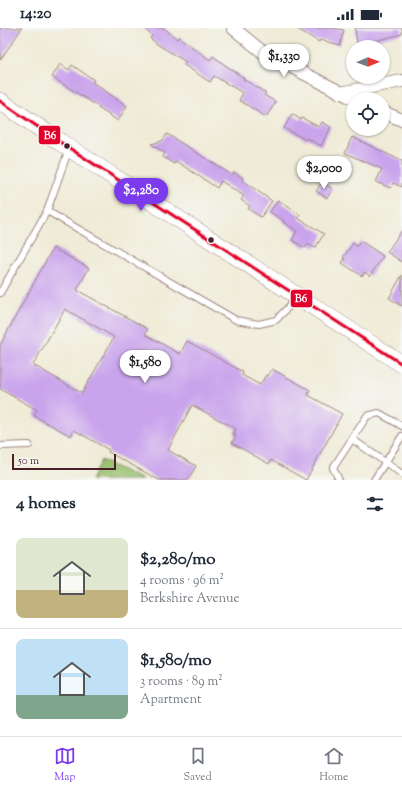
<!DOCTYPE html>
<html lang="en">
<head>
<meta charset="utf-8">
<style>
	:root { --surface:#fff; --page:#f6f6f7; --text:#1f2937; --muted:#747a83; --line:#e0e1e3; --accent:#7c3aed }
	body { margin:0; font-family:"Sorts Mill Goudy",serif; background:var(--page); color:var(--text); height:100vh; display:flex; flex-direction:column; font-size:15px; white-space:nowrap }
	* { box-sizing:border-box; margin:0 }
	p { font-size:13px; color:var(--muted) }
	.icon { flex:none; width:22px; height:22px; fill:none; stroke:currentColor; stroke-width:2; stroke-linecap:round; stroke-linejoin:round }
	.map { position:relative; height:452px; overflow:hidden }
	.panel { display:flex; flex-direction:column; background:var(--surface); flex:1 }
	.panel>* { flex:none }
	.needle { width:26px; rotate:89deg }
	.buttons { position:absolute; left:346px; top:12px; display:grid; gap:8px }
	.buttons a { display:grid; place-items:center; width:44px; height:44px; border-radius:50%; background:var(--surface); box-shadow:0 1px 3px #0004; font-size:20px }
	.scale { position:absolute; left:12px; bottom:10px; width:104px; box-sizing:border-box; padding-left:4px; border:2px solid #4a1f2b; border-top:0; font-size:11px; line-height:14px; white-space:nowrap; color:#4a1f2b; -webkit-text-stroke:3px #f6f6f2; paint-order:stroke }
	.price { position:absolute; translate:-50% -34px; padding:0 9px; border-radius:14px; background:#fff; color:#222; font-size:13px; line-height:26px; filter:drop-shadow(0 1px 2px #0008) }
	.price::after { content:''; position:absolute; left:50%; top:24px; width:12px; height:9px; margin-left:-6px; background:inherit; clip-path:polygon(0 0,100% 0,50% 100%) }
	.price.active { background:var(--accent); color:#fff }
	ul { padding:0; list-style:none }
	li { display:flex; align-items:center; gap:12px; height:100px; padding:0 16px }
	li+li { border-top:1px solid var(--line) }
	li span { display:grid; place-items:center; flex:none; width:112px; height:80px; border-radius:8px; color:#555 }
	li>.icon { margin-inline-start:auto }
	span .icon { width:48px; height:48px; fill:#fffc; stroke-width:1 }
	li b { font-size:17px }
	h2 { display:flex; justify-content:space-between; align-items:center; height:48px; padding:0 16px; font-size:17px }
	.status { display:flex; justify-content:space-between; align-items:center; height:28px; padding:0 20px; background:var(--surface); direction:ltr }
	.status svg { height:11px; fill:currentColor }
	.tabs { display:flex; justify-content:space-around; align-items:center; height:56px; border-top:1px solid var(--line); background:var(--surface); font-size:11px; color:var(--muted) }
	.tabs a { display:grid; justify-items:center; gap:2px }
	.tabs .active { color:var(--accent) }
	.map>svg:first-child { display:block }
	.green { fill:#97c16d; stroke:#70704c }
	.building { fill:#c9a3ec; fill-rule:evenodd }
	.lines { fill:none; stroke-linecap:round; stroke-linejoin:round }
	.service-casing { stroke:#9c8580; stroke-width:8 }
	.minor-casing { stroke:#9c8580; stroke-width:14 }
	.secondary-casing { stroke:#9c8580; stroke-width:18 }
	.service { stroke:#fff; stroke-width:6 }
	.minor { stroke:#fff; stroke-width:12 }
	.secondary { stroke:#fff; stroke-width:17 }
	.bus-1-casing { stroke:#f6f6f2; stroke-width:6 }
	.bus-1 { stroke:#e4002b; stroke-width:3 }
	.bus-dot { fill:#4a1f2b; stroke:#f6f6f2; stroke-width:1.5 }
	.line-badge { stroke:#f6f6f2; stroke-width:1.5 }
	.badge-label { font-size:11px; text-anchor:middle; font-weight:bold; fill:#fff }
</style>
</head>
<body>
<div class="status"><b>14:20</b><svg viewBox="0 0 49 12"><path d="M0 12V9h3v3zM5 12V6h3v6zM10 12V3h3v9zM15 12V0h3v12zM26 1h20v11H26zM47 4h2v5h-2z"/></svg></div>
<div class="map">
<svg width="402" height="452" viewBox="0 0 402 452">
	<rect width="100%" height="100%" fill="#f6f6f2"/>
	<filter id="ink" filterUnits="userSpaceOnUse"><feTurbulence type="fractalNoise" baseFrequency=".025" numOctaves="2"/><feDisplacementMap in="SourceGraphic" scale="8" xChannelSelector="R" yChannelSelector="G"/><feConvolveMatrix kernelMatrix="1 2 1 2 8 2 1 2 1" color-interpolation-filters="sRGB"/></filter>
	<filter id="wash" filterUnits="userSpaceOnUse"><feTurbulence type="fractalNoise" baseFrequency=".012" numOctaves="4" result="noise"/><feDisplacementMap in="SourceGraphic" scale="16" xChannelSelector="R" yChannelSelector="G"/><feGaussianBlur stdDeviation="0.9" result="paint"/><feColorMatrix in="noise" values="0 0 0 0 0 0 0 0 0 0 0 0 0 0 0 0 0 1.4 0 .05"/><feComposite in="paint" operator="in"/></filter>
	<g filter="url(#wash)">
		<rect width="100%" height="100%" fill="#efebd6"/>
		<polygon class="green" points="101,432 143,452 91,452"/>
		<g id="blocks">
			<g class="building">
				<polygon points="0,0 22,0 0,32"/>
				<polygon points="144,0 164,0 177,11 179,9 210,32 213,28 225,37 244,50 243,51 266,65 264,67 276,74 266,89 239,72 243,65 214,48 210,54 184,37 186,34 157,16 150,10 152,8"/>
				<polygon points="296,0 332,0 344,2 340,17 320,12 319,14"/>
				<polygon points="355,0 402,0 402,6 366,15 357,15"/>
				<polygon points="60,36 69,42 72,37 94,52 92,54 127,78 118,93 98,80 99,79 52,49"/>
				<polygon points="292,86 301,92 302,90 319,99 322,94 331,99 321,118 307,110 306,112 284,100"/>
				<polygon points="167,106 232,147 234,144 243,150 242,152 272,173 261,189 248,181 250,178 241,172 244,168 221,153 217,160 176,133 174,136 163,129 165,125 151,116 162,113"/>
				<polygon points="352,109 402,133 402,159 393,155 390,160 376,154 382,141 345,125"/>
				<polygon points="322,154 333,161 327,170 316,163"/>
				<polygon points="278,172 300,187 298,190 324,206 315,220 308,216 305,220 292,212 297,203 283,194 284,193 270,184"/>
				<polygon points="402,202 402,234 387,224"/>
				<polygon points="361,213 383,228 370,248 365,244 362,248 342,235 345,231 343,230 353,215 357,218"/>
				<path d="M53 220 89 240 77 262 148 301 145 306 180 326 187 313 243 344 242 347 260 357 266 347 268 348 272 341 310 362 308 367 342 386 306 452 271 432 269 436 232 415 236 407 233 406 236 401 192 377 168 422 196 438 188 452H159L108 424 109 422 74 402 71 408 34 388 37 382 0 361V317ZM65 281 114 309 82 365 33 337Z"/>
				<polygon points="402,247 402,278 389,270"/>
			</g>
		</g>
	</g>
	<g filter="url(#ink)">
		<use href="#blocks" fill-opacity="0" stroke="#9c8580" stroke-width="1"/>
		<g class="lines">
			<defs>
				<g id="service">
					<polyline points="47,183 236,292 259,296 276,292 298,269"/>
					<polyline points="0,265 47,183 69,121"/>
					<polyline points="352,411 402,446"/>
					<polyline points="0,418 29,417"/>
					<polyline points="339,452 333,440 367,388 379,385 402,398"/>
					<polyline points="374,452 402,408"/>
				</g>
				<g id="minor">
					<polyline points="233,0 264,25 354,71"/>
					<polyline points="340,65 402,53"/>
					<polyline points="383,84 402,92"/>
				</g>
				<polyline id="secondary" points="0,73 60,114 402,336"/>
			</defs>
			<use href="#service" class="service-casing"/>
			<use href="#minor" class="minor-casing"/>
			<use href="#secondary" class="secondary-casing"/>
			<use href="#service" class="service"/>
			<use href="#minor" class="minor"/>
			<use href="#secondary" class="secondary"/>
			<defs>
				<polyline id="bus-1" points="0,73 60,114 402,336"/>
			</defs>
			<use href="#bus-1" class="bus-1-casing"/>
			<use href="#bus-1" class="bus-1"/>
		</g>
	</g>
	<g class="bus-dot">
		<circle cx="67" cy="118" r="3.5"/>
		<circle cx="211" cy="212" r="3.5"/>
	</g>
	<g class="line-badge">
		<rect x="38" y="97" width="23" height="20" rx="4" fill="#e4002b"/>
		<rect x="290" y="261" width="23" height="19" rx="4" fill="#e4002b"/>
	</g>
	<g class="badge-label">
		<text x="50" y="111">B6</text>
		<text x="301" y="274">B6</text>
	</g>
</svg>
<div class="buttons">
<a><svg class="needle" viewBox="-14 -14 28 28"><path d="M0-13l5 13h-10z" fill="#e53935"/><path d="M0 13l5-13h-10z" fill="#747a83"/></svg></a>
<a><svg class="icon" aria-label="locate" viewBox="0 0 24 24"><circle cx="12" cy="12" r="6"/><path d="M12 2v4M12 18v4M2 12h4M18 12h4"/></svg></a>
</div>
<div class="scale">50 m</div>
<b class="price" style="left:284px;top:50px">$1,330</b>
<b class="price" style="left:324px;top:162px">$2,000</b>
<b class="price active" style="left:141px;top:184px">$2,280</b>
<b class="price" style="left:145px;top:356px">$1,580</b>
</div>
<section class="panel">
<h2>4 homes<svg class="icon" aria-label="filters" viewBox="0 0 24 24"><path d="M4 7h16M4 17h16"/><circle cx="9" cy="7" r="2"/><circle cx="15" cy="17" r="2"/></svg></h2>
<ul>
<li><span style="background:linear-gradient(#dfe7d0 65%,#c2b280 0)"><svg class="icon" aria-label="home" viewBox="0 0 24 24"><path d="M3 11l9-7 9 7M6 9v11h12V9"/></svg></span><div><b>$2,280/mo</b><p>4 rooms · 96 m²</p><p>Berkshire Avenue</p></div></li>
<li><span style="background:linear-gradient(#bfe0f5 70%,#7fa58c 0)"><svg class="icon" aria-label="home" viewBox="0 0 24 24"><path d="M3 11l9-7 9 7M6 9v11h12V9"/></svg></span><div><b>$1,580/mo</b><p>3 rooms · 89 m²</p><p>Apartment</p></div></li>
</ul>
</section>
<nav class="tabs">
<a class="active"><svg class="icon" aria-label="map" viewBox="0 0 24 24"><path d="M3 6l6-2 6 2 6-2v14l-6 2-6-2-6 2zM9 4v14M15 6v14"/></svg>Map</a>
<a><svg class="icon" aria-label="saved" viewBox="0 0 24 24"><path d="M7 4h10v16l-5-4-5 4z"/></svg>Saved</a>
<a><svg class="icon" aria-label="home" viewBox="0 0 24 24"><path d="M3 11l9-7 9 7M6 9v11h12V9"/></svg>Home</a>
</nav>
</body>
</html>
